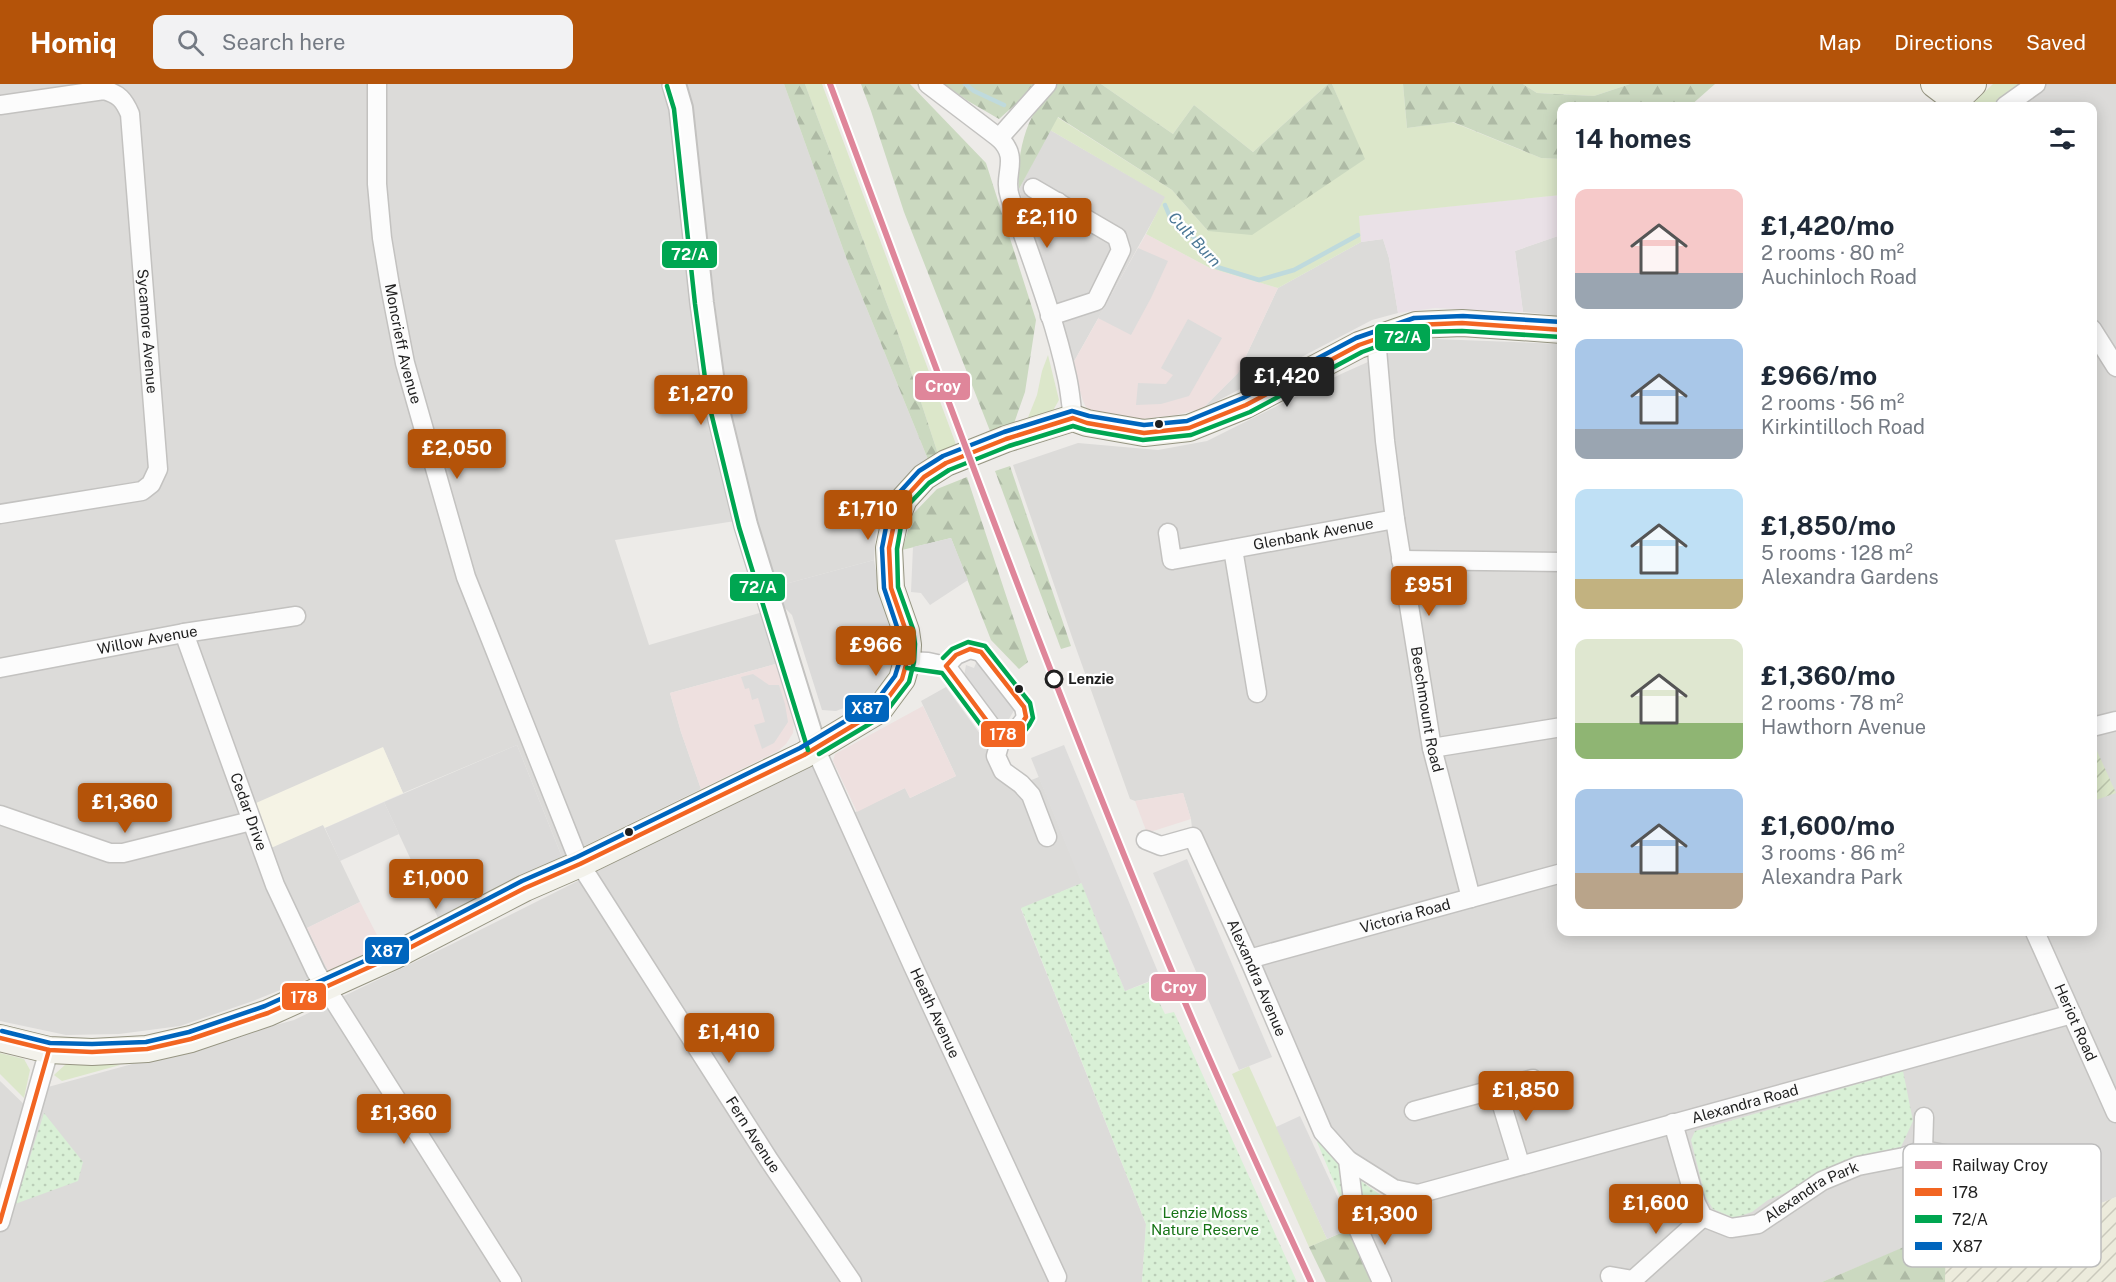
<!DOCTYPE html>
<html lang="en">
<head>
<meta charset="utf-8">
<style>
	:root { --surface:#fff; --page:#f2f2f3; --text:#1f2937; --muted:#747a83; --accent:#b45309 }
	body { margin:0; font-family:"Public Sans",sans-serif; background:var(--page); color:var(--text); height:100vh; display:flex; flex-direction:column; font-size:22px; white-space:nowrap }
	* { box-sizing:border-box; margin:0 }
	p { font-size:20px; color:var(--muted) }
	.icon { flex:none; width:33px; height:33px; fill:none; stroke:currentColor; stroke-width:2; stroke-linecap:round; stroke-linejoin:round }
	.map { position:relative; flex:1; overflow:hidden }
	.drawer { position:absolute; left:1557px; top:18px; width:540px; height:834px; display:flex; flex-direction:column; background:var(--surface); border-radius:12px; box-shadow:0 3px 15px #0003 }
	.drawer>* { flex:none }
	.price { position:absolute; translate:-50% -51px; padding:0 14px; border-radius:6px; background:var(--accent); color:#fff; font-size:20px; line-height:39px; filter:drop-shadow(0 2px 3px #0008) }
	.price::after { content:''; position:absolute; left:50%; top:36px; width:18px; height:14px; margin-left:-9px; background:inherit; clip-path:polygon(0 0,100% 0,50% 100%) }
	.price.current { background:#222; color:#fff }
	ul { padding:0; list-style:none }
	li { display:flex; align-items:center; gap:18px; height:150px; padding:0 18px }
	li span { display:grid; place-items:center; flex:none; width:168px; height:120px; border-radius:12px; color:#555 }
	li>.icon { margin-inline-start:auto }
	span .icon { width:72px; height:72px; fill:#fffc; stroke-width:1 }
	li b { font-size:26px }
	h2 { display:flex; justify-content:space-between; align-items:center; height:72px; padding:0 18px; font-size:26px }
	header { display:flex; align-items:center; gap:36px; box-sizing:border-box; height:84px; padding:0 30px; background:var(--accent); color:#fff }
	header strong { font-size:28px }
	nav { display:flex; gap:33px; margin-inline-start:auto; font-size:21px }
	.search { width:420px; height:54px; background:var(--page); display:flex; align-items:center; gap:15px; box-sizing:border-box; padding:0 21px; border-radius:12px; color:var(--muted); font-size:22px }
	.map>svg:first-child { display:block }
	.residential { fill:#dcdbd9 }
	.commercial { fill:#eee0df }
	.industrial { fill:#eae1e7 }
	.education { fill:#f5f3e5 }
	.religious { fill:#dbdad9 }
	.farmland { fill:url(#farmland-furrows) }
	.grass { fill:#dce7ca }
	.forest { fill:url(#forest-firs) }
	.park { fill:url(#park-dots) }
	.garden { fill:url(#garden-furrows) }
	.parking { fill:#dddcdb }
	.lines { fill:none; stroke-linecap:round; stroke-linejoin:round }
	.stream { stroke:#bfdadd; stroke-width:4.5 }
	.minor-casing { stroke:#c3c2c0; stroke-width:21 }
	.tertiary-casing { stroke:#c3c2c0; stroke-width:26 }
	.secondary-casing { stroke:#969582; stroke-width:28 }
	.minor { stroke:#fcfcfc; stroke-width:18 }
	.tertiary { stroke:#fcfcfc; stroke-width:22 }
	.secondary { stroke:#f3f2eb; stroke-width:26 }
	.bus-1-casing { stroke:#fff; stroke-width:9 }
	.bus-2-casing { stroke:#fff; stroke-width:9 }
	.bus-3-casing { stroke:#fff; stroke-width:9 }
	.bus-1 { stroke:#f26522; stroke-width:4.5 }
	.bus-2 { stroke:#00a651; stroke-width:4.5 }
	.bus-3 { stroke:#0065bd; stroke-width:4.5 }
	.rail-1-casing { stroke:#fff; stroke-width:10 }
	.rail-1 { stroke:#df869a; stroke-width:6 }
	.bus-dot { fill:#1f1f1f; stroke:#fff; stroke-width:2 }
	.stop-dot { fill:#fff; stroke:#1f1f1f; stroke-width:3 }
	.labels { text-anchor:middle; stroke-width:4.5; stroke-linejoin:round; paint-order:stroke }
	.street-label { font-size:15px; fill:#1f1f1f; stroke:#fff }
	.stop-label { font-size:15px; font-weight:bold; fill:#1f1f1f; stroke:#fff; text-anchor:start }
	.park-label { font-size:15px; fill:#177416; stroke:#fff }
	.water-label { font-size:16px; font-style:italic; fill:#4d7997; stroke:#fff }
	.key { fill:#fff; stroke:#bcbcbc; stroke-width:1.5 }
	.key-label { font-size:16px; fill:#1f1f1f }
	.line-badge { stroke:#fff; stroke-width:2 }
	.badge-label { font-size:16px; text-anchor:middle; font-weight:bold; fill:#fff }
</style>
</head>
<body>
<header>
<strong>Homiq</strong>
<div class="search"><svg class="icon" aria-label="search" viewBox="0 0 24 24"><circle cx="10" cy="10" r="6"/><path d="M15 15l6 6"/></svg>Search here</div>
<nav><a>Map</a><a>Directions</a><a>Saved</a></nav>
</header>
<div class="map">
<svg width="2116" height="1198" viewBox="0 0 2116 1198">
	<defs>
		<pattern id="farmland-furrows" width="10" height="10" patternUnits="userSpaceOnUse" patternTransform="scale(1.5)"><rect width="10" height="10" fill="#ecebdc"/><path d="M-1 1l2-2M0 10L10 0M9 11l2-2" fill="none" stroke="#cac9bc"/></pattern>
		<pattern id="forest-firs" width="22" height="20" patternUnits="userSpaceOnUse" patternTransform="scale(1.5)"><rect width="22" height="20" fill="#cbd9c0"/><path d="M5 1l3.5 6h-7zM16 11l3.5 6h-7z" fill="#aebaa5"/></pattern>
		<pattern id="park-dots" width="8" height="8" patternUnits="userSpaceOnUse" patternTransform="scale(1.5)"><rect width="8" height="8" fill="#d9f0d6"/><path d="M2 2h.1M6 6h.1" fill="none" stroke="#bacdb7" stroke-width="1.8" stroke-linecap="round"/></pattern>
		<pattern id="garden-furrows" width="10" height="10" patternUnits="userSpaceOnUse" patternTransform="scale(1.5)"><rect width="10" height="10" fill="#dce7ca"/><path d="M-1 1l2-2M0 10L10 0M9 11l2-2" fill="none" stroke="#bcc6ad"/></pattern>
	</defs>
	<rect width="100%" height="100%" fill="#edebe8"/>
	<g class="residential">
		<polygon points="0,0 666,0 671,19 703,289 721,387 735,437 615,456 649,561 763,528 779,579 670,609 681,648 701,705 562,773 517,661 403,709 383,664 323,741 360,818 307,844 328,887 253,917 180,942 119,950 66,951 0,937"/>
		<polygon points="685,0 784,0 847,176 929,378 903,395 887,419 876,445 874,476 774,503 726,309 691,21"/>
		<polygon points="2036,0 2116,0 2116,1113 2041,1144 2027,1112 1822,1198 1376,1198 1352,1144 1414,1121 1323,1048 1193,753 1191,735 1183,709 1135,717 1130,715 1072,553 1013,381 1078,359 1158,366 1207,357 1341,290 1406,261 1435,255 1561,260 1562,848 2092,848 2092,22 2005,22"/>
		<polygon points="1050,46 1166,113 1072,281 1019,105"/>
		<polygon points="1561,151 1561,232 1523,228 1515,167"/>
		<polygon points="1383,155 1389,174 1398,229 1372,236 1202,325 1238,289 1278,204 1361,158"/>
		<polygon points="946,603 996,672 1021,700 1039,693 1082,799 1021,825 1146,1140 1142,1198 0,1198 0,997 31,1027 37,1006 294,936 450,861 819,676 845,733 905,704 910,714 956,692 921,617"/>
	</g>
	<g class="commercial">
		<polygon points="1146,150 1210,184 1278,204 1238,289 1202,325 1176,331 1142,335 1090,331 1083,317 1072,281"/>
		<polygon points="779,579 793,620 794,638 793,649 786,660 778,667 701,705 681,648 670,609"/>
		<polygon points="923,622 956,692 910,714 905,704 857,728 833,677 835,670"/>
		<polygon points="1183,709 1191,735 1147,749 1135,717"/>
		<polygon points="360,818 382,861 328,887 307,844"/>
	</g>
	<polygon class="industrial" points="1561,111 1561,151 1515,167 1523,228 1435,224 1398,229 1389,174 1383,155 1361,158 1358,132"/>
	<polygon class="education" points="383,663 403,709 325,744 323,741 271,764 256,719"/>
	<g class="religious">
		<polygon points="874,476 879,503 893,557 891,584 883,601 864,616 836,627 822,626 792,531 783,522 774,503"/>
		<polygon points="517,661 562,773 438,834 384,718"/>
	</g>
	<polygon class="farmland" points="2028,1111 2041,1144 2116,1113 2116,1198 1945,1198 1946,1145"/>
	<g class="grass">
		<polygon points="805,0 822,0 957,363 938,370 902,260"/>
		<polygon points="1101,0 1328,0 1253,68 1194,21 1173,50"/>
		<polygon points="1332,0 1403,0 1407,44 1452,38 1541,74 1561,75 1561,111 1359,132 1361,158 1278,204 1210,184 1146,150 1165,113 1050,46 1057,33 1172,106 1208,147 1364,75"/>
		<polygon points="1523,0 1630,0 1594,12 1537,9"/>
		<polygon points="1993,0 2027,0 1998,22 1970,22"/>
		<polygon points="1048,271 1059,316 1051,330 1025,341 1037,311 1042,287"/>
		<polygon points="0,969 24,975 30,986 24,1014 0,990"/>
		<polygon points="66,980 120,981 62,997 54,991"/>
		<polygon points="1249,982 1327,1155 1309,1163 1232,990"/>
	</g>
	<g class="forest">
		<polygon points="784,0 805,0 902,260 938,370 929,378 847,176"/>
		<polygon points="861,0 910,0 986,79 1036,236 1025,308 1012,345 992,352 904,128 871,27"/>
		<path d="M944 0H1101L1173 50 1194 21 1253 68 1328 0H1332L1365 75 1252 151 1208 147 1172 106 1058 33 1019 105C1016 85 1022 51 1032 33 1034 29 1038 25 1041 21L1028 9 999 35 968 17Z"/>
		<polygon points="1403,0 1523,0 1537,9 1594,12 1630,0 1715,0 1690,22 1562,22 1561,75 1541,74 1453,38 1407,44"/>
		<polygon points="1010,382 1071,562 1061,565 995,387"/>
		<polygon points="967,393 1028,578 1019,585 991,556 951,454 902,466 913,430 937,405"/>
		<polygon points="1352,1144 1376,1198 1326,1198 1309,1163"/>
		<polygon points="1946,1145 1945,1198 1822,1198"/>
	</g>
	<g class="park">
		<polygon points="1082,799 1125,907 1149,898 1165,930 1174,928 1297,1198 1142,1198 1146,1140 1021,824"/>
		<polygon points="1903,987 1913,1037 1901,1063 1854,1073 1817,1089 1785,1109 1768,1116 1752,1128 1734,1134 1713,1125 1705,1112 1691,1056 1695,1047"/>
		<polygon points="44,1029 83,1078 78,1097 15,1120"/>
		<polygon points="1319,1056 1342,1080 1349,1119 1344,1122 1317,1058"/>
		<polygon points="1354,1092 1389,1117 1388,1124 1358,1130"/>
	</g>
	<polygon class="garden" points="2093,658 2116,709 2093,717 2092,717"/>
	<g class="parking">
		<polygon points="1138,164 1168,177 1151,214 1131,251 1098,234"/>
		<polygon points="1188,235 1222,254 1189,312 1161,320 1136,321 1138,299 1166,300 1173,291 1161,284"/>
		<polygon points="951,454 968,496 930,521 921,509 911,508 913,463"/>
		<polygon points="978,574 1016,623 1009,635 998,639 964,592 966,581 974,584"/>
		<polygon points="753,590 769,601 779,601 785,620 788,638 774,659 762,665 754,641 765,638 758,614 752,616 749,604 745,605 741,593"/>
		<polygon points="1064,661 1160,893 1125,907 1031,674"/>
		<polygon points="384,718 399,750 340,777 325,744"/>
		<polygon points="1187,775 1272,973 1239,986 1153,789"/>
		<polygon points="1300,1032 1352,1144 1327,1155 1276,1043"/>
	</g>
	<g class="lines">
		<g class="stream">
			<polyline points="965,0 974,7 1004,21"/>
			<polyline points="1165,121 1170,133 1192,151 1217,183 1259,196 1294,186 1358,151"/>
		</g>
		<defs>
			<g id="minor">
				<path id="s1" d="M377 0V100L382 154 390 202 405 279 466 493 580 780 769 1076 852 1198"/>
				<polyline points="928,0 999,54"/>
				<path d="M1047 0 999 54C1021 75 1002 90 1010 113 1030 172 1054 232 1067 293 1070 306 1071 320 1073 334"/>
				<path id="s2" d="M0 21 104 6C119 10 124 16 130 30L158 385 151 400 142 407 0 430"/>
				<polyline points="2005,22 2036,0"/>
				<polyline points="1033,104 1117,153 1121,166 1096,217 1050,232"/>
				<polyline points="1046,140 1058,118"/>
				<polyline points="2092,245 2116,283"/>
				<path id="s3" d="M1376 254 1385 357 1395 435 1432 664 1471 814"/>
				<path id="s4" d="M1168 449 1172 476 1395 435"/>
				<polyline points="1233,465 1257,609"/>
				<polyline points="1401,476 1562,478"/>
				<path id="s5" d="M184 549 275 801 316 888 512 1198"/>
				<path d="M907 577 928 578 946 582 996 649C1009 655 1020 644 1026 633L1024 623 981 568 970 565 956 571 946 582"/>
				<path id="s6" d="M0 584 184 549 296 532"/>
				<polyline points="2092,643 2116,637"/>
				<polyline points="1002,651 996,672 1003,687 1021,700 1031,711 1047,753"/>
				<path id="s7" d="M815 664 913 882 1057 1193"/>
				<polyline points="1432,664 1562,643"/>
				<polyline points="0,731 110,769 123,769 251,737"/>
				<path id="s8" d="M1146 756 1161 762 1193 753 1249 875 1323 1048 1348 1076 1356 1140 1382 1198"/>
				<path id="s9" d="M2035 848 2116 1029"/>
				<path id="s10" d="M1249 875 1562 789"/>
				<polyline points="1497,1005 1520,1080"/>
				<polyline points="1414,1027 1533,995"/>
				<polyline points="1924,1033 1923,1066 1955,1072"/>
				<path id="s11" d="M1673 1039 1696 1119 1703 1133 1731 1144 1758 1140 1822 1097 1858 1082 1904 1073 1923 1066"/>
				<polyline points="1348,1076 1394,1105 1418,1110"/>
				<polyline points="0,1138 49,966"/>
				<path id="s12" d="M1356 1140 1414 1121 1418 1110 2072 930"/>
				<polyline points="1610,1192 1633,1196 1634,1198"/>
				<polyline points="1633,1196 1703,1133"/>
			</g>
			<polyline id="tertiary" points="674,0 681,24 702,219 715,314 746,441 815,664"/>
			<g id="secondary">
				<polyline points="1934,0 1955,16"/>
				<polyline points="1950,22 1973,0"/>
				<polyline points="0,954 49,966 92,968 147,965 191,955 268,929 394,872 525,804 580,780 804,671 879,626 902,595 907,577 908,561 906,547 891,504 889,464 894,440 904,415 924,393 946,379 1006,355 1073,334 1087,339 1144,349 1189,344 1246,321 1359,261 1416,241 1462,239 1562,246"/>
			</g>
		</defs>
		<use href="#minor" class="minor-casing"/>
		<use href="#tertiary" class="tertiary-casing"/>
		<use href="#secondary" class="secondary-casing"/>
		<use href="#minor" class="minor"/>
		<use href="#tertiary" class="tertiary"/>
		<use href="#secondary" class="secondary"/>
		<defs>
			<g id="bus-1">
				<path d="M970 565 981 568 1024 623 1026 633C1019 645 1010 653 996 649L946 582 956 571Z"/>
				<polyline points="0,954 49,966 92,968 147,965 191,955 268,929 394,872 525,804 580,780 804,671 879,626 902,595 907,577 908,561 906,547 891,504 889,464 894,440 904,415 924,393 946,379 1006,355 1073,334 1087,339 1144,349 1189,344 1246,321 1359,261 1416,241 1462,239 1562,246"/>
				<polyline points="0,1138 49,966"/>
			</g>
			<g id="bus-2">
				<polyline points="667,2 674,25 695,220 708,316 739,443 808,666"/>
				<path d="M907 584 942 589 992 656C1011 662 1025 651 1033 634L1030 619 985 562 968 558 952 565 943 574"/>
				<polyline points="819,670 883,632 909,598 914,578 915,560 913,545 898,503 897,465 901,442 910,419 929,399 949,386 1009,362 1073,342 1086,346 1143,356 1191,351 1250,328 1362,268 1417,248 1462,247 1561,253"/>
			</g>
			<polyline id="bus-3" points="2,947 50,959 92,960 146,958 189,948 265,922 391,865 522,797 577,773 800,664 874,620 895,592 900,576 899,549 884,504 882,464 887,438 898,410 919,387 943,372 1004,348 1072,327 1089,332 1144,341 1187,337 1243,314 1356,254 1414,234 1463,232 1562,238"/>
		</defs>
		<use href="#bus-1" class="bus-1-casing"/>
		<use href="#bus-2" class="bus-2-casing"/>
		<use href="#bus-3" class="bus-3-casing"/>
		<use href="#bus-1" class="bus-1"/>
		<use href="#bus-2" class="bus-2"/>
		<use href="#bus-3" class="bus-3"/>
		<defs>
			<path id="rail-1" d="M830 0C943 302 1053 605 1178 902 1220 1002 1266 1100 1311 1198"/>
		</defs>
		<use href="#rail-1" class="rail-1-casing"/>
		<use href="#rail-1" class="rail-1"/>
	</g>
	<g class="bus-dot">
		<circle cx="1159" cy="340" r="5"/>
		<circle cx="1019" cy="605" r="5"/>
		<circle cx="629" cy="748" r="5"/>
	</g>
	<circle class="stop-dot" cx="1054" cy="595" r="8"/>
	<g class="labels">
		<g class="street-label">
			<text dy="5" stroke="none"><textPath href="#s2" startOffset="360">Sycamore Avenue</textPath></text>
			<text dy="5" stroke="none"><textPath href="#s1" startOffset="262">Moncrieff Avenue</textPath></text>
			<text dy="5" stroke="none"><textPath href="#s4" startOffset="171">Glenbank Avenue</textPath></text>
			<text dy="5" stroke="none"><textPath href="#s6" startOffset="150">Willow Avenue</textPath></text>
			<text dy="5" stroke="none"><textPath href="#s3" startOffset="375">Beechmount Road</textPath></text>
			<text dy="5" stroke="none"><textPath href="#s5" startOffset="190">Cedar Drive</textPath></text>
			<text dy="5" stroke="none"><textPath href="#s10" startOffset="162">Victoria Road</textPath></text>
			<text dy="5" stroke="none"><textPath href="#s8" startOffset="204">Alexandra Avenue</textPath></text>
			<text dy="5" stroke="none"><textPath href="#s7" startOffset="291">Heath Avenue</textPath></text>
			<text dy="5" stroke="none"><textPath href="#s9" startOffset="99">Heriot Road</textPath></text>
			<text dy="5" stroke="none"><textPath href="#s12" startOffset="412">Alexandra Road</textPath></text>
			<text dy="5" stroke="none"><textPath href="#s1" startOffset="1134">Fern Avenue</textPath></text>
			<text dy="5" stroke="none"><textPath href="#s11" startOffset="219">Alexandra Park</textPath></text>
		</g>
		<g class="stop-label">
			<text x="1068" y="600">Lenzie</text>
		</g>
		<g class="park-label">
			<text x="1205" y="1134">Lenzie Moss<tspan x="1205" dy="17">Nature Reserve</tspan></text>
		</g>
		<g class="water-label">
			<text transform="translate(1195 155) rotate(47)" y="6">Cult Burn</text>
		</g>
	</g>
	<rect x="1903" y="1060" width="198" height="123" rx="9" class="key"/>
	<rect x="1915" y="1077" width="27" height="8" fill="#df869a"/>
	<rect x="1915" y="1104" width="27" height="8" fill="#f26522"/>
	<rect x="1915" y="1131" width="27" height="8" fill="#00a651"/>
	<rect x="1915" y="1158" width="27" height="8" fill="#0065bd"/>
	<g class="key-label">
		<text x="1952" y="1087">Railway Croy</text>
		<text x="1952" y="1114">178</text>
		<text x="1952" y="1141">72/A</text>
		<text x="1952" y="1168">X87</text>
	</g>
	<g class="line-badge">
		<rect x="661" y="156" width="57" height="29" rx="6" fill="#00a651"/>
		<rect x="1374" y="239" width="57" height="29" rx="6" fill="#00a651"/>
		<rect x="914" y="288" width="57" height="29" rx="6" fill="#df869a"/>
		<rect x="729" y="489" width="57" height="29" rx="6" fill="#00a651"/>
		<rect x="844" y="610" width="46" height="29" rx="6" fill="#0065bd"/>
		<rect x="980" y="636" width="46" height="28" rx="6" fill="#f26522"/>
		<rect x="364" y="852" width="46" height="29" rx="6" fill="#0065bd"/>
		<rect x="1150" y="889" width="57" height="29" rx="6" fill="#df869a"/>
		<rect x="281" y="898" width="46" height="29" rx="6" fill="#f26522"/>
	</g>
	<g class="badge-label">
		<text x="690" y="176">72/A</text>
		<text x="1403" y="259">72/A</text>
		<text x="943" y="308">Croy</text>
		<text x="758" y="509">72/A</text>
		<text x="867" y="630">X87</text>
		<text x="1003" y="656">178</text>
		<text x="387" y="873">X87</text>
		<text x="1179" y="909">Croy</text>
		<text x="304" y="919">178</text>
	</g>
</svg>
<b class="price" style="left:1047px;top:165px">£2,110</b>
<b class="price current" style="left:1287px;top:324px">£1,420</b>
<b class="price" style="left:701px;top:342px">£1,270</b>
<b class="price" style="left:457px;top:396px">£2,050</b>
<b class="price" style="left:868px;top:457px">£1,710</b>
<b class="price" style="left:1429px;top:533px">£951</b>
<b class="price" style="left:876px;top:593px">£966</b>
<b class="price" style="left:125px;top:750px">£1,360</b>
<b class="price" style="left:436px;top:826px">£1,000</b>
<b class="price" style="left:729px;top:980px">£1,410</b>
<b class="price" style="left:1526px;top:1038px">£1,850</b>
<b class="price" style="left:404px;top:1061px">£1,360</b>
<b class="price" style="left:1656px;top:1151px">£1,600</b>
<b class="price" style="left:1385px;top:1162px">£1,300</b>
<section class="drawer">
<h2>14 homes<svg class="icon" aria-label="filters" viewBox="0 0 24 24"><path d="M4 7h16M4 17h16"/><circle cx="9" cy="7" r="2"/><circle cx="15" cy="17" r="2"/></svg></h2>
<ul>
<li><span style="background:linear-gradient(#f6c9c9 70%,#9aa5b1 0)"><svg class="icon" aria-label="home" viewBox="0 0 24 24"><path d="M3 11l9-7 9 7M6 9v11h12V9"/></svg></span><div><b>£1,420/mo</b><p>2 rooms · 80 m²</p><p>Auchinloch Road</p></div></li>
<li><span style="background:linear-gradient(#a9c7e8 75%,#9aa5b1 0)"><svg class="icon" aria-label="home" viewBox="0 0 24 24"><path d="M3 11l9-7 9 7M6 9v11h12V9"/></svg></span><div><b>£966/mo</b><p>2 rooms · 56 m²</p><p>Kirkintilloch Road</p></div></li>
<li><span style="background:linear-gradient(#bfe0f5 75%,#c2b280 0)"><svg class="icon" aria-label="home" viewBox="0 0 24 24"><path d="M3 11l9-7 9 7M6 9v11h12V9"/></svg></span><div><b>£1,850/mo</b><p>5 rooms · 128 m²</p><p>Alexandra Gardens</p></div></li>
<li><span style="background:linear-gradient(#dfe7d0 70%,#8fb573 0)"><svg class="icon" aria-label="home" viewBox="0 0 24 24"><path d="M3 11l9-7 9 7M6 9v11h12V9"/></svg></span><div><b>£1,360/mo</b><p>2 rooms · 78 m²</p><p>Hawthorn Avenue</p></div></li>
<li><span style="background:linear-gradient(#a9c7e8 70%,#b9a48a 0)"><svg class="icon" aria-label="home" viewBox="0 0 24 24"><path d="M3 11l9-7 9 7M6 9v11h12V9"/></svg></span><div><b>£1,600/mo</b><p>3 rooms · 86 m²</p><p>Alexandra Park</p></div></li>
</ul>
</section>
</div>
</body>
</html>
